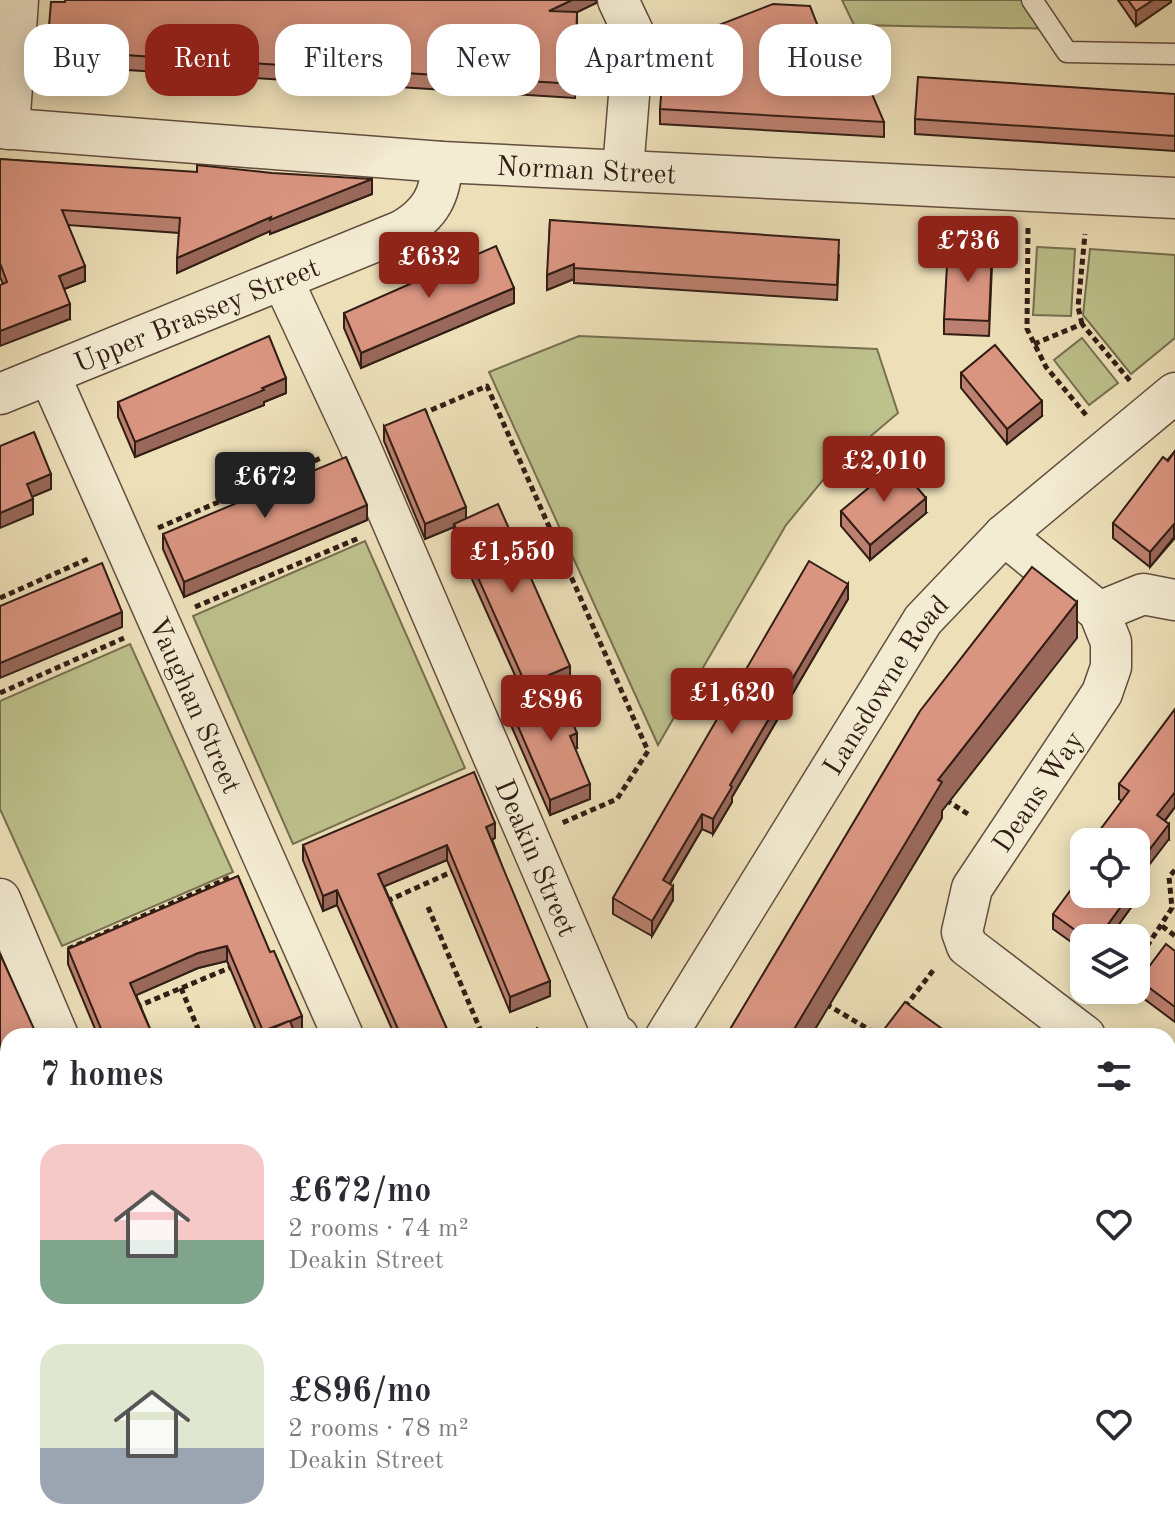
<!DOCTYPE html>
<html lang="en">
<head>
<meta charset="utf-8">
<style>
	:root { --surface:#fff; --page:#f2f2f3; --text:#2b2b33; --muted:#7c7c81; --accent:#8f2418 }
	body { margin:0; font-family:"Old Standard TT",serif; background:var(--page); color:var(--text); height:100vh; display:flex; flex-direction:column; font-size:30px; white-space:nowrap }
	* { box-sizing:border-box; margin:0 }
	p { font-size:26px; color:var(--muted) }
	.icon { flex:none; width:44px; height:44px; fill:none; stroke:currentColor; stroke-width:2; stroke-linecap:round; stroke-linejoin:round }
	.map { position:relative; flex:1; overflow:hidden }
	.side { position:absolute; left:0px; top:1028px; width:1176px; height:512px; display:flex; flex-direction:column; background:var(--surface); border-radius:24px 24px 0 0; box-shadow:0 4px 20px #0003 }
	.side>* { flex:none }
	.guide { position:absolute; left:24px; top:24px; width:1128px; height:72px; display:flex; gap:16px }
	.buttons { position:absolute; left:1070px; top:828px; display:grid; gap:16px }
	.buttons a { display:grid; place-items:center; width:80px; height:80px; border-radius:16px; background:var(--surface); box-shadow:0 4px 20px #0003; font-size:40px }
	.price { position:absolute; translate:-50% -68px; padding:0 18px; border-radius:8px; background:var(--accent); color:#fff; font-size:26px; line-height:52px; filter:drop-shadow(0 2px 4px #0008) }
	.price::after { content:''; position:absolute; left:50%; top:48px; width:24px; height:18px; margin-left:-12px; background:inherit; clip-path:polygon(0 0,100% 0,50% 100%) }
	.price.active { background:#222; color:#fff }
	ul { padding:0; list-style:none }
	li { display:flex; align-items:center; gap:24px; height:200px; padding:0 40px }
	li span { display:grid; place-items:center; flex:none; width:224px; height:160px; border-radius:24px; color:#555 }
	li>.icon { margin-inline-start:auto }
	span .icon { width:96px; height:96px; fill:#fffc; stroke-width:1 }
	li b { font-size:34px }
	h2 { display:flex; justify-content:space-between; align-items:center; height:96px; padding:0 40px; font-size:34px }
	.pill { padding:0 28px; border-radius:24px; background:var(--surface); box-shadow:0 4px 20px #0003; font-size:28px; line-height:72px }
	.pill.active { background:var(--accent); color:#fff }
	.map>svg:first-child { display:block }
	.green { fill:#bdc18c; stroke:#787050; stroke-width:2 }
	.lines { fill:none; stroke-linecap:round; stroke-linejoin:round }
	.lane-casing { stroke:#624e3e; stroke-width:23 }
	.street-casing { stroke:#624e3e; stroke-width:43 }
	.primary-casing { stroke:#331e15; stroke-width:47 }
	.path { stroke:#331e15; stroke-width:5; stroke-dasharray:6 4; stroke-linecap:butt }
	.lane { stroke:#f3ebd2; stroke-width:20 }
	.street { stroke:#f3ebd2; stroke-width:40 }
	.primary { stroke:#ede0b9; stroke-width:44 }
	.wall { fill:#bb806f; stroke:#331e15; stroke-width:2 }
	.shaded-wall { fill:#99685a; stroke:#331e15; stroke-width:2 }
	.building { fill:#da9581; stroke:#331e15; stroke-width:2 }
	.labels { text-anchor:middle; stroke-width:6; stroke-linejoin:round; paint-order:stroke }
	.street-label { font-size:28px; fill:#331e15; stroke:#f3ebd2 }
</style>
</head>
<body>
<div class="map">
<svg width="1175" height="1540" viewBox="0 0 1175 1540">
	<rect width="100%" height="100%" fill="#ede0b9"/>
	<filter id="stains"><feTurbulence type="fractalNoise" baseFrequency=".0025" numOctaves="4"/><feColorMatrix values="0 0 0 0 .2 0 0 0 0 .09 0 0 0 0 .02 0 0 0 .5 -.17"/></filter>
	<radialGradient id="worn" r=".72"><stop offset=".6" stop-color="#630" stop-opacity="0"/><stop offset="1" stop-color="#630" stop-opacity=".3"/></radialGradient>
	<g class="green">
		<polygon points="842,0 1042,0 1062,29 854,25"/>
		<polygon points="1037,247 1075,249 1071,316 1033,315"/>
		<polygon points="1090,249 1175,255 1175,338 1131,374 1083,315"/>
		<polygon points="579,336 877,349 898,413 832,469 786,525 658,745 489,372"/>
		<polygon points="1082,338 1118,383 1089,405 1054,360"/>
		<polygon points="365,541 465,768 293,844 193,616"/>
		<polygon points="130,644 233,872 62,946 0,809 0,701"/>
		<polygon points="1175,1140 1175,1307 1168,1307 1168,1149"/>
		<polygon points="0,1445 8,1446 8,1532 50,1534 51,1532 176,1532 179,1540 160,1540 158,1533 136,1540 0,1540"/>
		<polygon points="798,1532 929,1532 929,1540"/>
	</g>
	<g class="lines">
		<defs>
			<polyline id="lane" points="1032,0 1067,52 1175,54"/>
			<g id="street">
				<polyline points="618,0 634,34 623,170"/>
				<path id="s1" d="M0 128 442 162 1175 198"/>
				<polyline points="9,129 18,0"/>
				<path id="s2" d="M283 281 358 442 612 1032 618 1036"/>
				<path id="s3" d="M49 374 343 1036"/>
				<path id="s4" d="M0 394 401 231C430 215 441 195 442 162"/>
				<polyline points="1004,535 1099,612 1111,642 1111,667 1102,693 972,888 962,932 967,946 1085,1036"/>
				<polyline points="1099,612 1143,594 1175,600"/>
				<polyline points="0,899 58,1036"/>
				<path id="s5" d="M666 1036 923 620 1004 535 1175 393"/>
				<polyline points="358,1540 364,1532"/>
			</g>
			<g id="primary">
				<polyline points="0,1378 8,1378"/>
				<polyline points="1168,1460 1175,1460"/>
			</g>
		</defs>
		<use href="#lane" class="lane-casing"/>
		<use href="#street" class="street-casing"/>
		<use href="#primary" class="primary-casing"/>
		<g class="path">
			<polyline points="1028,228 1027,329 1046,367 1086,415"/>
			<polyline points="1082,324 1078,307 1085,234"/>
			<polyline points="1034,344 1082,324 1131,382"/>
			<polyline points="422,414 487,386 648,751 617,799 562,823"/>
			<polyline points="158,528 321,458"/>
			<polyline points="0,598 90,558"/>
			<polyline points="195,607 359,538"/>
			<polyline points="0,693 124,638"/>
			<polyline points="946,800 971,816"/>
			<polyline points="387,901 458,869"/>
			<polyline points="428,907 483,1036"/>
			<polyline points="1162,926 1175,936"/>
			<polyline points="68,949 231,877"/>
			<polyline points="1136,963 1172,908 1169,877 1175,870"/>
			<polyline points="181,988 201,1036"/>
			<polyline points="1108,1003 1117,990"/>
			<polyline points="826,1004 880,1036"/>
			<polyline points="136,1007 234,966"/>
			<polyline points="905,1007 935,968"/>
			<polyline points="1168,1081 1175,1086"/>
			<polyline points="1168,1135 1175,1125"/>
			<polyline points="0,1216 8,1216"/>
			<polyline points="609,1532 758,1540"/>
			<polyline points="937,1540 938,1532"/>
		</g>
		<use href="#lane" class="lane"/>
		<use href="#street" class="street"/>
		<use href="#primary" class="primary"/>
	</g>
	<g class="wall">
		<polygon points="342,0 596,0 596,3 577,12 577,27 575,98 47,65 47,50 65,2"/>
		<polygon points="1118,0 1171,0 1171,2 1136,26"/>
		<polygon points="821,34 884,122 884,137 660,124 660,109"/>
		<polygon points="1175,94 1175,151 915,134 915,119"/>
		<polygon points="0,159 372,194 270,234 270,231 177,273 179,233 68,225 85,281 64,289 70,319 3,284 0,277"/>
		<polygon points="550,220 839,255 837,300 574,283 574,279 547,290"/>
		<polygon points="992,265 989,336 944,334 944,319"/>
		<polygon points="514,303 361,368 344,328 344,313"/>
		<polygon points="961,373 1042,416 1007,444 961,388"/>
		<polygon points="286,393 264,402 264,405 135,457 118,417 118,402"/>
		<polygon points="384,426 466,519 570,681 526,700 454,539 454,527 425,539 384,441"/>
		<polygon points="1175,451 1175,538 1150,567 1113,538 1113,523"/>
		<polygon points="841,511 926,513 870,560 841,526"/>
		<polygon points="367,520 184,597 163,549 163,534"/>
		<polygon points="848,599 732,797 732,802 713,834 702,829 670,884 673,900 652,936 613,914 613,898"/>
		<polygon points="510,708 577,748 575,749 590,799 550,815 510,723"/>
		<polygon points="1119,784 1175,807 1165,821 1169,839 1119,799"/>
		<polygon points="495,838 492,839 550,996 510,1012 447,860 384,886 450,1036 395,1036 337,905 323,911 303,860 303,845"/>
		<polygon points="238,876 302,1031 295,1034 258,1035 227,961 198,968 136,995 153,1036 98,1036 68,964 68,949"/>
		<polygon points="1135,894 1135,902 1109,938 1084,938 1084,951 1053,929 1053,914"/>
		<polygon points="1175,951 1175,1022 1139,995 1139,980"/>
		<rect x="0" y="1258" width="8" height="50"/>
		<polygon points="1168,1300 1175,1300 1175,1389 1168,1388"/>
		<polygon points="21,1532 51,1532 51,1534"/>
		<polygon points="174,1532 307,1532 301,1540 174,1540"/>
		<polygon points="448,1532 551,1532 551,1536 489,1534 484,1540 477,1540 471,1535 468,1540 458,1540"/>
	</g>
	<g class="shaded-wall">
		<polygon points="572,0 596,0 596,3 549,26 549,11"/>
		<polygon points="1153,0 1171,0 1171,2 1136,26 1136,11"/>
		<polygon points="372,179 372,194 270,234 270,231 177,273 177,258 271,217"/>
		<polygon points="574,264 574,279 547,290 547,275"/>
		<polygon points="85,266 85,281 59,291 59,276"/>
		<polygon points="514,288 514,303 361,368 361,353"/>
		<polygon points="70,304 70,319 0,346 0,331"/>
		<polygon points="286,378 286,393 264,402 264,405 135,457 135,442"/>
		<polygon points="1042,401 1042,416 1007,444 1007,429"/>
		<polygon points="51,474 51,489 27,499 27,484"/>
		<polygon points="926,498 926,513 870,560 870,545"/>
		<polygon points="33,499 33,514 0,528 0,513"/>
		<polygon points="367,505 367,520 184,597 184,582"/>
		<polygon points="466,507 466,522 454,524 454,527 425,539 425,524"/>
		<polygon points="1174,522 1174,537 1150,567 1150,552"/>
		<polygon points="848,584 848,599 732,797 732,802 713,834 713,819 730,785"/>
		<polygon points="1077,602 1077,638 942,811 942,818 811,1036 790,1036 938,780"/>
		<polygon points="122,612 122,627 0,678 0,663"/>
		<polygon points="570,666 570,681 526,700 526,685"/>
		<polygon points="577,733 577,748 570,751 570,736"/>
		<polygon points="590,784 590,799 550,815 550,800"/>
		<polygon points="1175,792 1175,807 1157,830 1157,815"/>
		<polygon points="702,814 702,829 663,895 663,880"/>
		<polygon points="495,823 495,838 486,842 486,827"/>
		<polygon points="1169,824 1169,839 1136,882 1136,867"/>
		<polygon points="447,845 447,860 378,889 378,874"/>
		<polygon points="673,886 673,900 652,936 652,921"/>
		<polygon points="337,890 337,905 323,911 323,896"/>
		<polygon points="1130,894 1135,894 1135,902 1109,938 1098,938"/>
		<polygon points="227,946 227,961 198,968 130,998 130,983 198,953"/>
		<polygon points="550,981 550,996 510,1012 510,997"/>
		<polygon points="302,1016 302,1031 290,1036 290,1021"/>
		<polygon points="8,1097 8,1112 0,1115 0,1100"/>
		<polygon points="295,1532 307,1532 301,1540 289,1540"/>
		<polygon points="465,1532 471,1532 468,1540 465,1540"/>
		<polygon points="481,1532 489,1532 484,1540 481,1540"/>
	</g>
	<g class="building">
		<polygon points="65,0 572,0 549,11 577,12 575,84 47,50 51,2 65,2"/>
		<polygon points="1128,0 1153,0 1136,11"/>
		<polygon points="773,4 810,6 821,34 848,38 884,122 660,109 665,46"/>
		<polygon points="918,77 1175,94 1175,136 915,119"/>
		<polygon points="0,159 197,172 197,165 272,173 372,179 270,220 271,217 177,258 180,218 62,210 85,266 59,276 70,304 0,331 0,285 7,282 0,263"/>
		<polygon points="550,220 839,240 837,285 574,268 574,264 547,275"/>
		<polygon points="496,246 514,288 361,353 344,313"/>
		<polygon points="948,247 992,250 989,321 944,319"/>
		<polygon points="269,336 286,378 262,388 264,390 135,442 118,402"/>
		<polygon points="995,345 1042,401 1007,429 961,373"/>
		<polygon points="425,409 466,507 425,524 384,426"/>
		<polygon points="34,432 51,474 27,484 33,499 0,513 0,446"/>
		<polygon points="1175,451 1175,523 1150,552 1113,523 1163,457 1168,461"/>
		<polygon points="346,457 367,505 184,582 163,534"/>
		<polygon points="897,464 926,498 870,545 841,511"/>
		<polygon points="498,504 570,666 526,685 454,524"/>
		<polygon points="809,561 848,584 730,785 732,787 713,819 702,814 663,880 673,886 652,921 613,898"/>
		<polygon points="102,563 122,612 0,663 0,606"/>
		<polygon points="1032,567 1077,602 938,780 942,782 790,1036 726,1036 920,711"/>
		<polygon points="557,687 577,733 570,736 590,784 550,800 510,708"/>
		<polygon points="1175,709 1175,792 1157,815 1169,824 1136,867 1136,842 1091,842 1129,791 1119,784"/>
		<polygon points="474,772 495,823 486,827 550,981 510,997 447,845 378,874 450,1036 401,1036 337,890 323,896 303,845"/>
		<polygon points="1084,872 1084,894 1130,894 1098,938 1086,938 1053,914"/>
		<polygon points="238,876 270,952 274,951 302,1016 290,1021 296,1036 255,1036 289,1021 263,1031 227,946 198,953 130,983 153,1036 104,1036 68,949"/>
		<polygon points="1166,944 1175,951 1175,1007 1139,980"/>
		<polygon points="0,954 34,1029 31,1031 33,1036 8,1036 8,1097 0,1100"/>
		<polygon points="905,1002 952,1036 879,1036"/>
		<polygon points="537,1028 550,1036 533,1036"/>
		<rect x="0" y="1258" width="8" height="35"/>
		<polygon points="1168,1300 1175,1300 1175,1374 1168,1373"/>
		<polygon points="209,1532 295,1532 289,1540 228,1540 228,1534"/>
		<polygon points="962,1532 1098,1532 1098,1540 961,1540"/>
		<polygon points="573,1533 692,1540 572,1540"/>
		<polygon points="163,1534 166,1540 145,1540"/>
	</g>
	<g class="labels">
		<g class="street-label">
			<text dy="10" stroke="none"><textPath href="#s1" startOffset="588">Norman Street</textPath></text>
			<text dy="10" stroke="none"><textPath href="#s4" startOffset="212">Upper Brassey Street</textPath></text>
			<text dy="10" stroke="none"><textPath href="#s5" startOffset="414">Lansdowne Road</textPath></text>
			<text dy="10" stroke="none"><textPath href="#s3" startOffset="362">Vaughan Street</textPath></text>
			<text transform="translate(1037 791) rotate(-56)" y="10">Deans Way</text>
			<text dy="10" stroke="none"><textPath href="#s2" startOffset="630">Deakin Street</textPath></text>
		</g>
	</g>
	<rect width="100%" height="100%" filter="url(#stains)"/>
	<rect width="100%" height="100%" fill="url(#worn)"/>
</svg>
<div class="buttons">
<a><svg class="icon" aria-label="locate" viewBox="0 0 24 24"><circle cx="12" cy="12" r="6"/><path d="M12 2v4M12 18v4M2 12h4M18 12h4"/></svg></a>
<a><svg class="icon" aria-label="layers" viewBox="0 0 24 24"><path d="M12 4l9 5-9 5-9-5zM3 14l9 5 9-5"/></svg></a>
</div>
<b class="price" style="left:968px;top:284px">£736</b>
<b class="price" style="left:429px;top:300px">£632</b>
<b class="price" style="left:884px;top:504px">£2,010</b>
<b class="price active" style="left:265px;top:520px">£672</b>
<b class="price" style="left:512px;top:595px">£1,550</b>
<b class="price" style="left:732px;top:736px">£1,620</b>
<b class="price" style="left:551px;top:743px">£896</b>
<div class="guide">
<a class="pill">Buy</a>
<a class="pill active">Rent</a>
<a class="pill">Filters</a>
<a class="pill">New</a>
<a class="pill">Apartment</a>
<a class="pill">House</a>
</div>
<section class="side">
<h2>7 homes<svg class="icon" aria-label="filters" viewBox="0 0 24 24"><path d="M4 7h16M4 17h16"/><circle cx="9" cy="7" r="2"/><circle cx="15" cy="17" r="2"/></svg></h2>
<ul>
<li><span style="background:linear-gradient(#f6c9c9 60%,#7fa58c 0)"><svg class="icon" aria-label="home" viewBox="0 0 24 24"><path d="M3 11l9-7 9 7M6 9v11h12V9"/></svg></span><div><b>£672/mo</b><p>2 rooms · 74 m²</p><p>Deakin Street</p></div><svg class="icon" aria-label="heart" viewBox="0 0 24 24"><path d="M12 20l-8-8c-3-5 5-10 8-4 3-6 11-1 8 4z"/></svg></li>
<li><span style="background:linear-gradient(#dfe7d0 65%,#9aa5b1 0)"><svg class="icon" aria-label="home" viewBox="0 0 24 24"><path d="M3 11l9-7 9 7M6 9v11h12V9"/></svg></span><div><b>£896/mo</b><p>2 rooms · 78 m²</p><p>Deakin Street</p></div><svg class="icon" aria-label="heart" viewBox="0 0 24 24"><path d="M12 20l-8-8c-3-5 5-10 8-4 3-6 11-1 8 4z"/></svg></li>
</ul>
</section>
</div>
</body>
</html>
